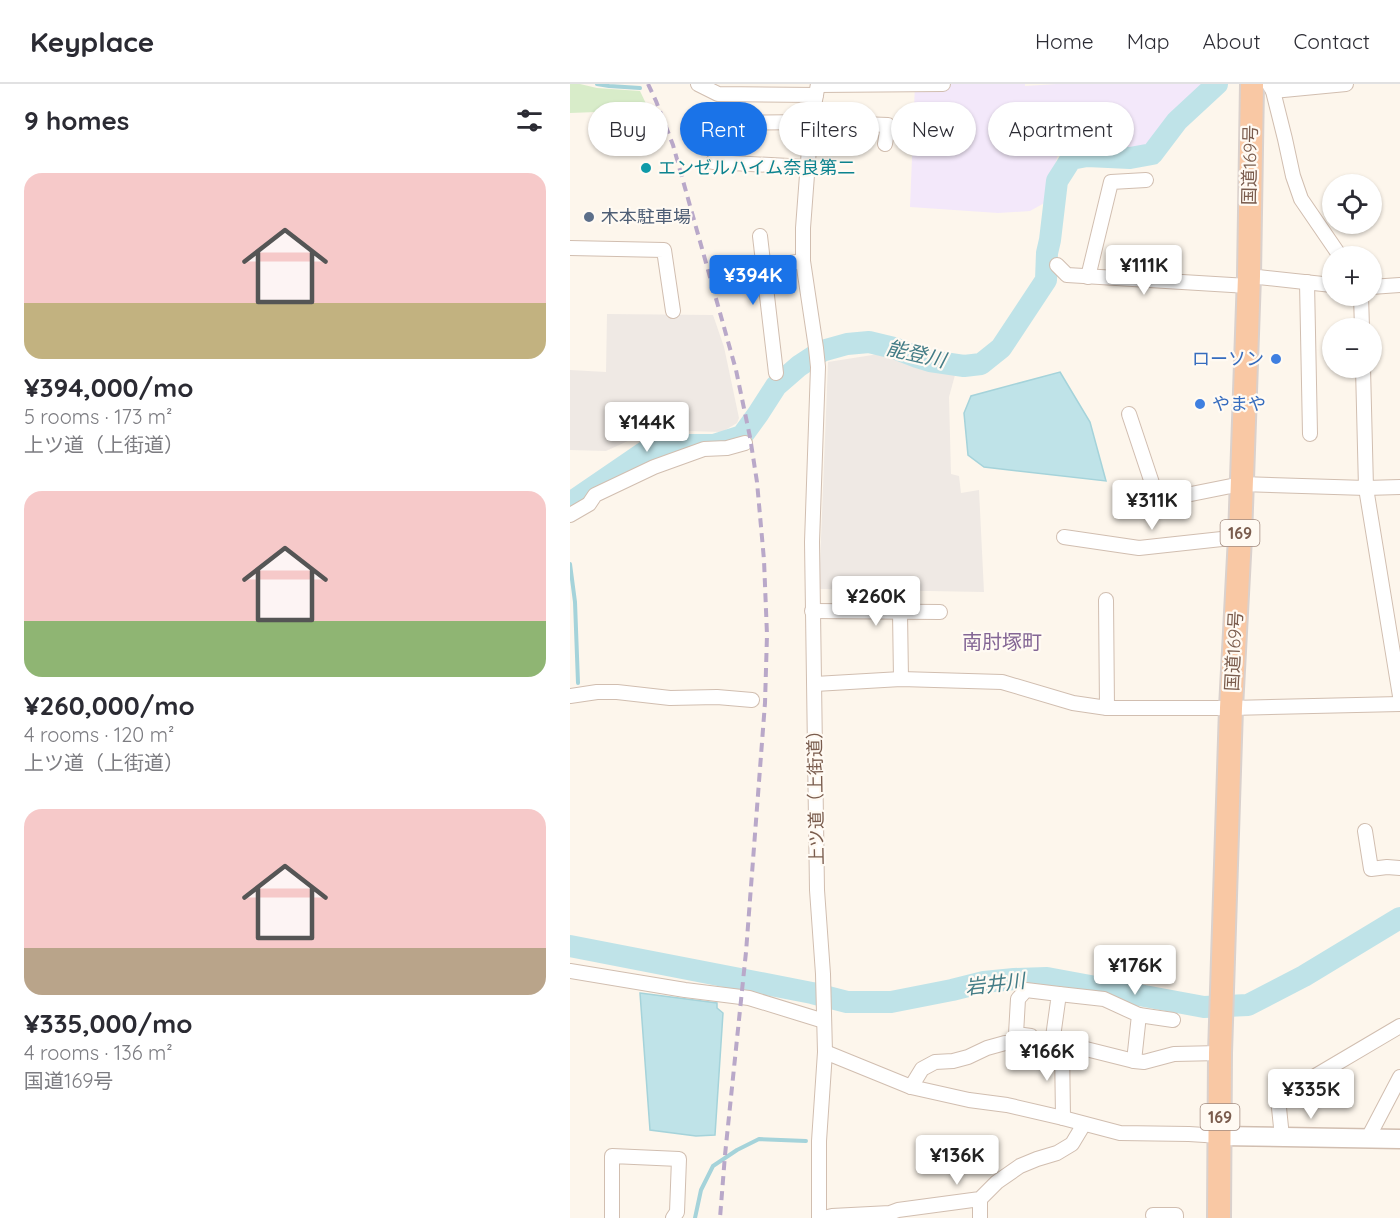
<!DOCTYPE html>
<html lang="en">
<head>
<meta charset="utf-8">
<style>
	:root { --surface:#fff; --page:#f2f2f3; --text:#2b2b33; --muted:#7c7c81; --line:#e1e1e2; --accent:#1a73e8 }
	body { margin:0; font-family:Quicksand,"Noto Sans JP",sans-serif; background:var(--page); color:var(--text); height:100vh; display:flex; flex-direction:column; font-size:22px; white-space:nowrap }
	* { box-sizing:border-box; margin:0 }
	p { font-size:20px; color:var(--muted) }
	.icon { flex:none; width:33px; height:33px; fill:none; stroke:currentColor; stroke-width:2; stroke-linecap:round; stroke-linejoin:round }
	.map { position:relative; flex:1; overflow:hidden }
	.drawer { display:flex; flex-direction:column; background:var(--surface); width:570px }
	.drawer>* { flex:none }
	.top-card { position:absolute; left:18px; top:18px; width:570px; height:54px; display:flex; gap:12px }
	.controls { position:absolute; left:752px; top:90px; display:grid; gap:12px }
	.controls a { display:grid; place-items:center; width:60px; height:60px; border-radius:50%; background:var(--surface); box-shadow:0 2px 4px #0004; font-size:30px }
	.price { position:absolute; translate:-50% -51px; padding:0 14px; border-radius:6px; background:#fff; color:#222; font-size:20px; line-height:39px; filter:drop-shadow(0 2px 3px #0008) }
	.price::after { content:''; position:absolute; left:50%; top:36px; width:18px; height:14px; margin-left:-9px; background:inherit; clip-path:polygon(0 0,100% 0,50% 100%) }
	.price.current { background:var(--accent); color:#fff }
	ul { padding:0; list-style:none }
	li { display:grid; align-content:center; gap:12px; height:318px; padding:0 24px }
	li span { display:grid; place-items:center; height:186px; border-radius:18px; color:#555 }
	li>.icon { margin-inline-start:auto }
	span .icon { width:108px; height:108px; fill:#fffc; stroke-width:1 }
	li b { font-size:26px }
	h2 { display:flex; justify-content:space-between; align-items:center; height:72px; padding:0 24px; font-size:26px }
	.pill { padding:0 21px; border-radius:27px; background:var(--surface); box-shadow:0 2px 4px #0004; font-size:21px; line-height:54px }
	.pill.current { background:var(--accent); color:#fff }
	header { display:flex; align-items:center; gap:36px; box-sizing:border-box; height:84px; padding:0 30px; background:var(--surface); border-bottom:2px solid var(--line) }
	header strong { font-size:28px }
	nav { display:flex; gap:33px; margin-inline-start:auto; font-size:21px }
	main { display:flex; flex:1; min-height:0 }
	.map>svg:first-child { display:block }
	.industrial { fill:#efe9e4 }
	.education { fill:#f3e8fa }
	.green { fill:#d8ecc9 }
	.water { fill:#bfe3e8; stroke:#a5d3da; stroke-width:1.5 }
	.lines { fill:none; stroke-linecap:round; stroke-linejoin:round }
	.stream { stroke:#a5d3da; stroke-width:4 }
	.river { stroke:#bfe3e8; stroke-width:22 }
	.minor-casing { stroke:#d1beb0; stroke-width:16 }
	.tertiary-casing { stroke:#d1beb0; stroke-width:21 }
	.trunk-casing { stroke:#dad1cd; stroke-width:26 }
	.minor { stroke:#fff; stroke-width:14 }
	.tertiary { stroke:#fff; stroke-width:18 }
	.trunk { stroke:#f9c8a4; stroke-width:22 }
	.rail { stroke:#b9a8c9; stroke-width:4; stroke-dasharray:9 6; stroke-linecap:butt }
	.culture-dot { fill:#0f9aa8; stroke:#fffaf3; stroke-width:2 }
	.service-dot { fill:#5c6f8a; stroke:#fffaf3; stroke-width:2 }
	.shop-dot { fill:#3f7fe0; stroke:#fffaf3; stroke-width:2 }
	.labels { text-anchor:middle; stroke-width:4.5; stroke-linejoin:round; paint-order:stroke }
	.shield { fill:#fffaf3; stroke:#a28b7f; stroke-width:1.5 }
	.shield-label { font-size:16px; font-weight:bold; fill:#7a5c4d }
	.street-label { font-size:18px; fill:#7a5c4d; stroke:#fffaf3 }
	.culture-label { font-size:18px; fill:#0d838f; stroke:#fffaf3; text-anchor:start }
	.service-label { font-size:18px; fill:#4e5e75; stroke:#fffaf3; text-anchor:start }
	.shop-label { font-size:18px; fill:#366cbe; stroke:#fffaf3; text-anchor:end }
	.water-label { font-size:20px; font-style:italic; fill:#437c86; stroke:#fffaf3 }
	.neighbourhood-label { font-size:20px; fill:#846695; stroke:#fffaf3 }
</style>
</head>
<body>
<header>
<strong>Keyplace</strong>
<nav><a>Home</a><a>Map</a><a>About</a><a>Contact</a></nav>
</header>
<main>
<section class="drawer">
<h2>9 homes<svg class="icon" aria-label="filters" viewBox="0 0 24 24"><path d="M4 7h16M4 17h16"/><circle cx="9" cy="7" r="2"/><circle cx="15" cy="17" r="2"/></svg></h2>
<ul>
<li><span style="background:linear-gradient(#f6c9c9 70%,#c2b280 0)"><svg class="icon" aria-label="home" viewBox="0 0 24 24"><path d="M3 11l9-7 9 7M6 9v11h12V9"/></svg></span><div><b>¥394,000/mo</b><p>5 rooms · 173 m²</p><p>上ツ道（上街道）</p></div></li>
<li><span style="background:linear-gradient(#f6c9c9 70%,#8fb573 0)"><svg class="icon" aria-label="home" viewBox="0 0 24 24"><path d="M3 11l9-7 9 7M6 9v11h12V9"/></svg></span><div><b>¥260,000/mo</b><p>4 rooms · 120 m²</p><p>上ツ道（上街道）</p></div></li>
<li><span style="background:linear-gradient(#f6c9c9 75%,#b9a48a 0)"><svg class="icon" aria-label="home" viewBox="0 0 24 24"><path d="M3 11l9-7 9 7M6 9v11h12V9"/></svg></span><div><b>¥335,000/mo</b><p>4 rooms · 136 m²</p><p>国道169号</p></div></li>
</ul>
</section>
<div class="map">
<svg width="830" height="1134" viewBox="0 0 830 1134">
	<rect width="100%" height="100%" fill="#fdf6ec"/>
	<g class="industrial">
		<polygon points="37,230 143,231 154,263 169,334 167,339 152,348 82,346 36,367 0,366 0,286 36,288"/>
		<polygon points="315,269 385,291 379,313 381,390 389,392 391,409 409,406 414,508 249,505 258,278"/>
	</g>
	<polygon class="education" points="345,0 455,0 455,2 486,0 646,0 608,33 599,36 581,63 563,68 507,59 495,63 487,73 478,117 460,127 428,129 340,123"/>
	<polygon class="green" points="0,0 10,0 27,4 70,7 79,26 0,29"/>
	<g class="water">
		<polygon points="490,288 520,338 536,397 414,383 398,371 394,329 401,312"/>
		<polygon points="70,909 147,919 147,924 153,929 145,1051 126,1052 80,1046"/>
	</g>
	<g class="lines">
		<g class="stream">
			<polyline points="27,0 39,2 70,4"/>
			<polyline points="0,480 5,518 8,599"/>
			<polyline points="125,1134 131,1106 143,1082 167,1066 189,1055 236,1057"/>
		</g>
		<g class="river">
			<polyline points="0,419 79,365 109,361 144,361 172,352 188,330 206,302 229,282 252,267 277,260 299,258 324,264 347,273 360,277 394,282 411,280 431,264 476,196 477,169 480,156 487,97 501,75 517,72 560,74 582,70 607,37 647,0"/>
			<polyline points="0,862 242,909 277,918 321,918 382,906 414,898 444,895 477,894 634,923 678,921 734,892 830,834"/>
		</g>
		<defs>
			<g id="minor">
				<polyline points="128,0 148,10 246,11"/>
				<polyline points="248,0 241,38 233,144 233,177 246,264 248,283 242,458 247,806 253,890 255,968 249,1057 249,1134"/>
				<polyline points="699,0 703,7 715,55 723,92 731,115 770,172"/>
				<polyline points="248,1 373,0"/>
				<polyline points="703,7 776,0"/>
				<polyline points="127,39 241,38 318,41 315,60"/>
				<polyline points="143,78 237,83"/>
				<polyline points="190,152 206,289"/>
				<polyline points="0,164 94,166 103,227"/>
				<polyline points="487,181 497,191 678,202"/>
				<polyline points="194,183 233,177"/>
				<polyline points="679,192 762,201"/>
				<polyline points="518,193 541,98 576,96"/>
				<polyline points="737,198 740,350"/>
				<polyline points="801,203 830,201"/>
				<polyline points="791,212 792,244"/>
				<polyline points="793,284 796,404 830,612"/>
				<polyline points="559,330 588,417"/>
				<polyline points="571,420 671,400 796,404 830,403"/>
				<polyline points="0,431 19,420 25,411 84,383 134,365 157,364 175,359"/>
				<polyline points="494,453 569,464 670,453"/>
				<polyline points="536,516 537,624"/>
				<polyline points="242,527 370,528"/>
				<polyline points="330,528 331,595"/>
				<polyline points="245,600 331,595 432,598 503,619 537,624 661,624 830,620"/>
				<polyline points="0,612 27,608 47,608 100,614 147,613 182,616"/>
				<polyline points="795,747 801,785 817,783 830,784"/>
				<polyline points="0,887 115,906 179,914 254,937"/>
				<polyline points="489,910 534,915 569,931 564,977"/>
				<polyline points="569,931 603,936"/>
				<polyline points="461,952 446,950 448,915 456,906 489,910 482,960"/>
				<polyline points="492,962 493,1034"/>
				<polyline points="255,968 341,1003 399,1016 437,1021 493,1034 550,1049 619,1050 650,1052"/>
				<polyline points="341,1003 352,985 365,978 383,977 398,973 417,964 435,959 468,959 512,964 564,977 574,978 604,970 650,969"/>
				<polyline points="712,1053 708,1014 830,942"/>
				<polyline points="798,1054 830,993"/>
				<polyline points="410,1115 410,1134"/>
				<polyline points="583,1131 606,1131 606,1134"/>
				<polyline points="42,1134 42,1072 109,1075 107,1128 103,1134"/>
				<polyline points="253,1134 262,1132 320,1129 328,1126 410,1115 427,1098 450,1082 467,1075 487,1069 502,1060 514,1040"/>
			</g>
			<polyline id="tertiary" points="650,1052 830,1055"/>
			<polyline id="trunk" points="649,1134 650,969 661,624 670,453 679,192 682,0"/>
		</defs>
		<use href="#minor" class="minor-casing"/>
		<use href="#tertiary" class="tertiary-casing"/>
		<use href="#trunk" class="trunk-casing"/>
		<use href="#minor" class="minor"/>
		<use href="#tertiary" class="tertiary"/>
		<use href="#trunk" class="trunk"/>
		<polyline class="rail" points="78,0 86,17 103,61 166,286 180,353 187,398 194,476 197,551 195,619 176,868 155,1071 150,1134"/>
	</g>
	<circle class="culture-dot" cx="76" cy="84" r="6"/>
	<circle class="service-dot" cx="19" cy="133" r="6"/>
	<g class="shop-dot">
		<circle cx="706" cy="275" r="6"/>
		<circle cx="630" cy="320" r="6"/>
	</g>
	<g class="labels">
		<g class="shield">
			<rect x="650.5" y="436" width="39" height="26" rx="4.5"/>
			<rect x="630.5" y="1020" width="39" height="26" rx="4.5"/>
		</g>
		<g class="shield-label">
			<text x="670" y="455">169</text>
			<text x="650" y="1039">169</text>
		</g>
		<g class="street-label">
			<text transform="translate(680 81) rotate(-89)" y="6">国道169号</text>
			<text transform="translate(664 567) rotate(-87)" y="6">国道169号</text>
			<text transform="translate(246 709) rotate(-91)" y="6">上ツ道（上街道）</text>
		</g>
		<g class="culture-label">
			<text x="88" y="90">エンゼルハイム奈良第二</text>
		</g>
		<g class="service-label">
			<text x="31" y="139">木本駐車場</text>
		</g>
		<g class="shop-label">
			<text x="694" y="281">ローソン</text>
			<text x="642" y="326" text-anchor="start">やまや</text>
		</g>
		<g class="water-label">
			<text transform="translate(346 270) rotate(13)" y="7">能登川</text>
			<text transform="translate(425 900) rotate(-7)" y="7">岩井川</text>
		</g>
		<g class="neighbourhood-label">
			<text x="432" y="565">南肘塚町</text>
		</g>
	</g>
</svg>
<div class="controls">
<a><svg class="icon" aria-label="locate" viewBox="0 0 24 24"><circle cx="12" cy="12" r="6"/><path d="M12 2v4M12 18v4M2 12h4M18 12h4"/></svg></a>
<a>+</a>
<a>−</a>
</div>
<b class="price" style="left:574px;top:212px">¥111K</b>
<b class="price current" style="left:183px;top:222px">¥394K</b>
<b class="price" style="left:77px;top:369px">¥144K</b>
<b class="price" style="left:582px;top:447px">¥311K</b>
<b class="price" style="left:306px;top:543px">¥260K</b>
<b class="price" style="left:565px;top:912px">¥176K</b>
<b class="price" style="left:477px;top:998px">¥166K</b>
<b class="price" style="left:741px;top:1036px">¥335K</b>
<b class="price" style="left:387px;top:1102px">¥136K</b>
<div class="top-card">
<a class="pill">Buy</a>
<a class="pill current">Rent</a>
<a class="pill">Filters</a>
<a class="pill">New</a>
<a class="pill">Apartment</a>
</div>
</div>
</main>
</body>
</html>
